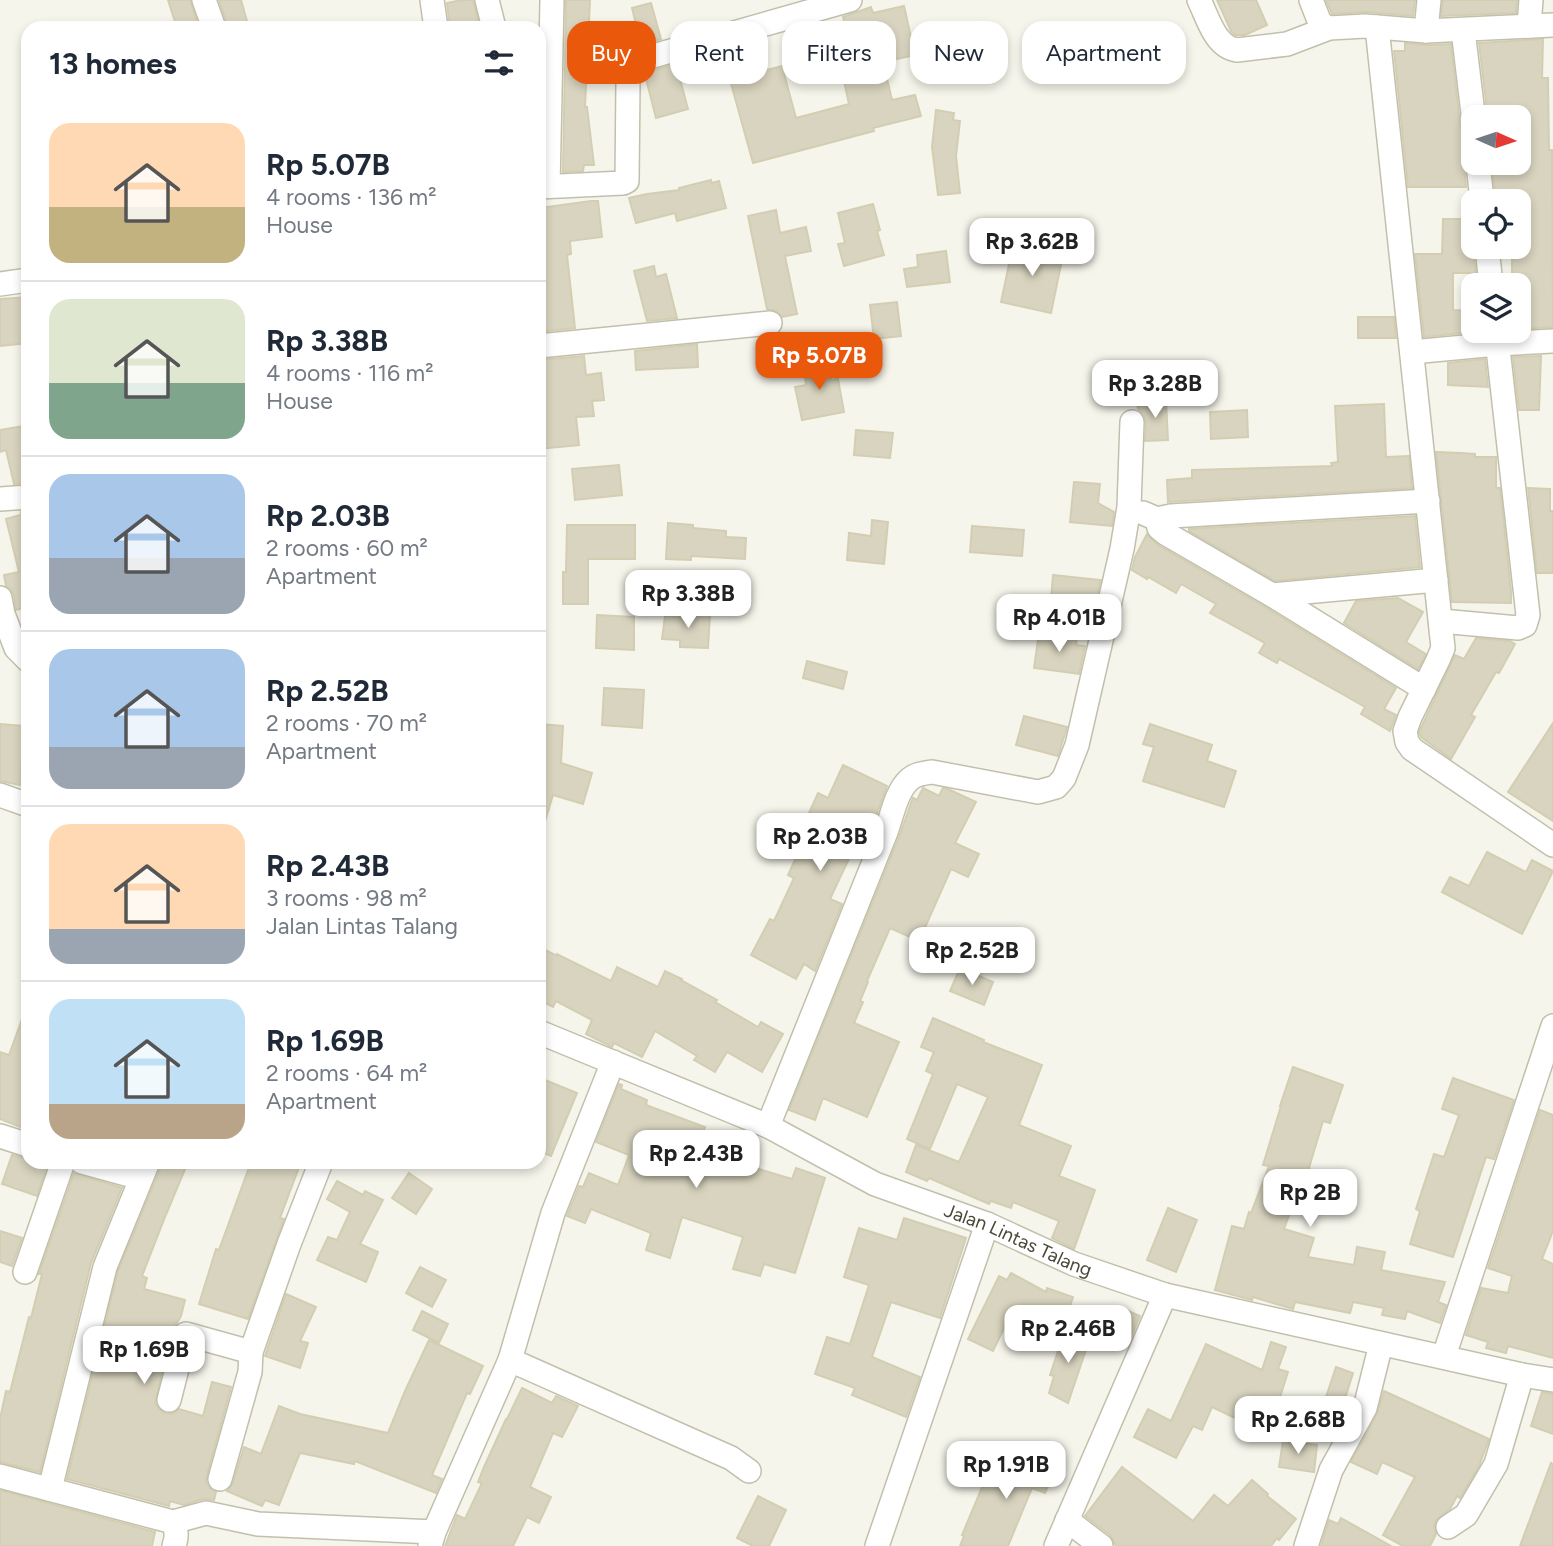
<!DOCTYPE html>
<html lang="en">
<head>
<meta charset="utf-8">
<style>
	:root { --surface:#fff; --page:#f2f2f3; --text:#1f2937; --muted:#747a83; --line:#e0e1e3; --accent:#ea580c }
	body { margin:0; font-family:Figtree,sans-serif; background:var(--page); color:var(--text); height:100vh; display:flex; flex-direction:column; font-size:26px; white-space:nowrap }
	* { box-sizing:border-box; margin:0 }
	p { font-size:23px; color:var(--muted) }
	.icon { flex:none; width:38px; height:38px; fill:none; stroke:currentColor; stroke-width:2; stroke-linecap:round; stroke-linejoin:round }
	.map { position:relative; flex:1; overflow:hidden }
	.drawer { position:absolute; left:21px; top:21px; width:525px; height:1148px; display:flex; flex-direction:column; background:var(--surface); border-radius:21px; box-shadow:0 4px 10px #0003 }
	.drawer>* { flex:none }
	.hud { position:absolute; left:567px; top:21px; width:665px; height:63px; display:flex; gap:14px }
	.needle { width:46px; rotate:93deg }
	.fabs { position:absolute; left:1461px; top:105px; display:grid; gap:14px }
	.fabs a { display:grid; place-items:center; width:70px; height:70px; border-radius:14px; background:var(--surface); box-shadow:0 4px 10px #0003; font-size:35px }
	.price { position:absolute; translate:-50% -60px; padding:0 16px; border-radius:14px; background:#fff; color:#222; font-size:23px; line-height:46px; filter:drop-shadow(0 2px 4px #0008) }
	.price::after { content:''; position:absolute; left:50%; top:42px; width:21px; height:16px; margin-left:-10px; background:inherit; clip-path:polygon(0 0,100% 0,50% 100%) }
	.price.on { background:var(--accent); color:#fff }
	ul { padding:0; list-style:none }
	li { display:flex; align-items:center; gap:21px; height:175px; padding:0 28px }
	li+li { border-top:2px solid var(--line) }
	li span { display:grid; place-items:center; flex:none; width:196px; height:140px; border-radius:21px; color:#555 }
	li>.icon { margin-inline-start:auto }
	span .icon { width:84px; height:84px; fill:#fffc; stroke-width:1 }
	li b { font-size:30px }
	h2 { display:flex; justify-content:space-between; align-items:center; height:84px; padding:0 28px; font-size:30px }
	.tag { padding:0 24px; border-radius:21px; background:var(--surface); box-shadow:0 4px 10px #0003; font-size:24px; line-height:63px }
	.tag.on { background:var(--accent); color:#fff }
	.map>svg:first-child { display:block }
	.building { fill:#d8d4bf; stroke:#d3ceb2; stroke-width:2 }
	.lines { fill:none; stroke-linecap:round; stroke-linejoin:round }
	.minor-casing { stroke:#c2c0ac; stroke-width:26 }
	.minor { stroke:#fff; stroke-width:23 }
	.labels { text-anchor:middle; stroke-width:5; stroke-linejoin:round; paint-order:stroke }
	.street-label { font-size:19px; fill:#4b4838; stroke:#fff }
</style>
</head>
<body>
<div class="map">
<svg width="1553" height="1546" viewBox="0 0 1553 1546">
	<rect width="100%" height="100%" fill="#f6f5eb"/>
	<g class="building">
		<polygon points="168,0 190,0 199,28 177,28"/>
		<polygon points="219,0 241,0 249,28 228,28"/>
		<polygon points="462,0 473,0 480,28 450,28 447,3"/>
		<polygon points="566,0 590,0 585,107 587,107 594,165 584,165 583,171 563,172"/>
		<polygon points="1217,0 1256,0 1267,25 1245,35 1235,35 1231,31"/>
		<polygon points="1326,0 1415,0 1413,16 1366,12 1332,14"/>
		<polygon points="1443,0 1517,0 1516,13 1441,16"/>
		<polygon points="651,3 661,39 641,45 632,8"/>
		<polygon points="904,6 915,55 883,62 892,100 915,95 921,116 873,128 874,131 753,163 730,80 782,66 796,118 849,104 838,54 851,51 843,17 871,7 873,13"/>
		<polygon points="1543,39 1542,78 1548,78 1549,150 1552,150 1553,327 1519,329 1519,285 1512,285 1512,247 1519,247 1519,201 1496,201 1492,163 1519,163 1519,117 1516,117 1516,110 1487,110 1479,43"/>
		<polygon points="1405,43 1426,45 1451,44 1460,124 1462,130 1462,146 1466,146 1464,164 1466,187 1408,187 1394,51 1405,51"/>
		<polygon points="676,64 688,109 656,118 645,75 647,72"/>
		<polygon points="936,110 954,113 953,120 960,121 956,156 960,193 938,195 932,147"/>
		<polygon points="711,180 712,183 719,181 726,208 677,221 675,213 636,223 629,198 647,194 679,190 679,188"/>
		<polygon points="591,201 598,201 602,237 570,241 571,254 567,255 575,328 539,332 539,208"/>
		<polygon points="873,204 880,230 877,231 884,255 844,266 838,244 845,243 838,213"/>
		<polygon points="776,210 780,233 806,227 811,251 785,256 797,314 782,317 776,311 767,309 748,216"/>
		<polygon points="1443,219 1470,219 1470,252 1473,252 1476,273 1453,273 1453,310 1474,311 1474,331 1482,331 1424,337 1415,254 1442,254"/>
		<polygon points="1031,243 1049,246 1048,252 1063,255 1051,313 1001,302 1013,245 1030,249"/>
		<polygon points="946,251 950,282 907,287 904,269 918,267 917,255"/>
		<polygon points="654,266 656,277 666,274 677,318 647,321 634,271"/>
		<polygon points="28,297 28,343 0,346 0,299"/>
		<polygon points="897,302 901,336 874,339 870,305"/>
		<polygon points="1358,317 1394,317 1396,338 1358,338"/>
		<polygon points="697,344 698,367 636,370 635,351"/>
		<polygon points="584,356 586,375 601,373 604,400 592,401 594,416 576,417 579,445 539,449 539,360"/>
		<polygon points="1541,356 1539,410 1519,410 1513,357"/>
		<polygon points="827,359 831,380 838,379 844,412 802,420 795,387 806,385 803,364"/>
		<polygon points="1485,359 1488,387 1448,385 1448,363"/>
		<polygon points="1166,401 1168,440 1145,441 1146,422 1144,415 1138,409 1137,402"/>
		<polygon points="1384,404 1386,457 1409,456 1412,488 1168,502 1167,480 1192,478 1192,470 1332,466 1331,463 1338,462 1335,406"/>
		<polygon points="1247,410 1248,437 1211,439 1210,412"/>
		<polygon points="24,426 28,450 28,483 14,484 6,450 0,452 0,430"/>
		<polygon points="856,430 893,433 890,458 854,455"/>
		<polygon points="1436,452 1462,453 1475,454 1475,457 1496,457 1496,488 1500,488 1511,591 1511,603 1452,602"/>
		<polygon points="619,465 622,495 575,500 572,469"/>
		<polygon points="1074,482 1100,484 1098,503 1114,512 1112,526 1070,522"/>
		<polygon points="1528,488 1550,489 1550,511 1553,511 1553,573 1537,573"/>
		<polygon points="28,511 28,607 16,610 14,595 11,589 6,586 4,575 19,572 6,519 24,514 21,514 21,512"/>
		<polygon points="1415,516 1420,567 1275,581 1189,531 1189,529"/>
		<polygon points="872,520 888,522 884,564 847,560 849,533 871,536"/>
		<polygon points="668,523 693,525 693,528 726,531 726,537 746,538 745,559 691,556 691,560 666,559"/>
		<polygon points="567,525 635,525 635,559 588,559 588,604 563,604 563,572 566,572"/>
		<polygon points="972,526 1024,530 1022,556 970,552"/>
		<polygon points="1147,534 1158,545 1265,607 1396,688 1384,709 1396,715 1390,731 1361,714 1365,707 1344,695 1279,659 1277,663 1259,653 1265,643 1210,613 1216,604 1181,584 1176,593 1148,577 1147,579 1132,570 1135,557"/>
		<polygon points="1053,575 1101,580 1095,603 1051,599"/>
		<polygon points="1398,598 1423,612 1406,642 1426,654 1418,669 1344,623 1356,601"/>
		<polygon points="682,612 710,614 708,648 680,647 680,640 662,639 665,616 682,617"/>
		<polygon points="597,615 634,617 634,650 596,648"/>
		<polygon points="1039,633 1077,637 1076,645 1085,646 1079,674 1034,668"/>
		<polygon points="1476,638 1510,641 1515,644 1499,673 1496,672 1471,715 1475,717 1451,759 1421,737 1419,732 1455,655 1464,659"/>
		<polygon points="807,661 847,672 843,689 803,678"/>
		<polygon points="604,688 644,690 642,728 602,725"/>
		<polygon points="1024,716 1067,727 1058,756 1016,745"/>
		<polygon points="1553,723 1553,821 1508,792"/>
		<polygon points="0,724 24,726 20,785 0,781"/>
		<polygon points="539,724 563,726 561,763 592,773 583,804 553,795 543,828 539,828"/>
		<polygon points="1150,724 1212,745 1207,761 1236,771 1224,807 1143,781 1154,747 1143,744"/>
		<polygon points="843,765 887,786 862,854 853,850 830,899 842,904 815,971 804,964 796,979 751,955 770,919 774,921 794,878 788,875 810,827 804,824 818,793 828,798"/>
		<polygon points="923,788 939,796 943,788 948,789 976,802 955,843 979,854 968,877 951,869 919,941 890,928 867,981 868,982 860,1001 863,1002 854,1023 899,1042 867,1117 823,1098 815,1120 789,1110 899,837 911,803 913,798 917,800"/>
		<polygon points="1487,852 1526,872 1532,860 1553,871 1522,934 1442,892 1450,877 1469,886"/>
		<polygon points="539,947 557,956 557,954 611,981 617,967 658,987 665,971 682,979 681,980 717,1000 715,1002 758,1027 761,1022 783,1034 762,1072 727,1052 715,1072 694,1060 697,1056 655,1031 642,1057 614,1043 612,1047 586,1034 592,1020 556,1001 553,1007 539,1000"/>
		<polygon points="960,968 993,982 984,1005 950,991"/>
		<polygon points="26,1008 28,1008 28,1130 0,1119 0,1052 9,1055"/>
		<polygon points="933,1018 984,1040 983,1042 1042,1065 1019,1125 1071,1146 1059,1176 1095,1190 1074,1249 1052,1238 1059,1221 1013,1202 1011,1208 991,1201 989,1204 929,1178 927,1181 906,1172 916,1145 959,1162 988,1097 957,1084 930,1149 907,1139 933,1074 926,1071 934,1052 921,1047"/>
		<polygon points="1293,1067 1343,1085 1330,1123 1323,1121 1306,1178 1303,1177 1284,1229 1314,1238 1308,1257 1354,1265 1357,1247 1385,1252 1381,1270 1445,1282 1438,1302 1446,1305 1440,1323 1407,1311 1405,1319 1382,1315 1384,1308 1353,1302 1350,1313 1295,1302 1293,1309 1253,1297 1252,1300 1215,1290 1232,1226 1244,1229 1249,1212 1251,1213 1269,1166 1263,1165 1281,1106 1280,1106"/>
		<polygon points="1453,1078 1514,1100 1494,1159 1486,1157 1453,1257 1410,1244 1420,1211 1416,1209 1434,1154 1444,1157 1459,1115 1442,1109"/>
		<polygon points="545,1080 577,1093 551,1156 539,1151 539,1094"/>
		<polygon points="619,1084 622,1085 621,1089 647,1100 646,1105 705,1127 693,1161 730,1173 732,1164 745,1167 745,1165 792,1179 796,1168 825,1178 795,1273 764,1264 760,1276 733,1269 743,1237 682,1217 670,1258 646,1250 651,1233 591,1209 585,1223 567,1216 579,1186 583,1187 589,1173 618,1185 629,1155 596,1142"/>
		<polygon points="1540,1110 1553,1115 1553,1231 1542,1259 1553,1264 1553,1358 1508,1346 1506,1353 1486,1348 1488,1342 1466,1335 1481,1288 1508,1293 1512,1276 1488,1268"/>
		<polygon points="12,1155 28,1159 28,1162 48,1162 37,1196 2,1184"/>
		<polygon points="162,1162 188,1162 165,1217 142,1276 147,1278 144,1289 185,1300 181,1316 172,1331 155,1403 159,1409 165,1413 172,1414 179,1409 203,1416 212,1382 231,1387 207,1475 206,1482 210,1488 216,1492 214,1500 203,1499 184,1505 170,1501 169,1506 67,1479 118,1271 161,1167"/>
		<polygon points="251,1162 301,1162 280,1218 284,1219 248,1319 199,1304 216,1249 219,1250"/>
		<polygon points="74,1173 122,1188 91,1263 40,1472 0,1462 0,1419 6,1391 10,1392 29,1317 31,1318 42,1274 39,1274"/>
		<polygon points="409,1173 432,1189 416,1214 392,1198"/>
		<polygon points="337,1181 363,1195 365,1191 383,1200 360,1244 378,1252 366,1282 317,1260 328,1237 337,1240 350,1212 327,1199"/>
		<polygon points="1168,1208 1197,1220 1176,1272 1147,1260"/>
		<polygon points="904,1218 966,1238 940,1318 891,1302 872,1357 920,1377 906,1417 852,1395 855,1388 815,1374 827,1337 850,1344 869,1285 844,1277 859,1228 897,1240"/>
		<polygon points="0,1231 22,1238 12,1266 0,1262"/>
		<polygon points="420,1267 446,1280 432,1307 406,1293"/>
		<polygon points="1011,1273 1046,1292 1047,1288 1073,1297 1057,1343 1006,1324 993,1351 968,1339 999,1276 1007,1280"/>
		<polygon points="286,1294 316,1307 300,1341 308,1343 300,1368 265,1356"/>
		<polygon points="1126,1310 1140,1316 1128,1345 1114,1339"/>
		<polygon points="422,1311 448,1324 439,1343 413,1330"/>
		<polygon points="1065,1330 1090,1338 1068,1403 1049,1393 1054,1376 1050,1375"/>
		<polygon points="429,1340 483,1366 470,1394 467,1393 432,1475 442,1479 436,1493 355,1461 354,1464 300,1453 279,1505 265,1500 262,1506 227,1491 233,1483 244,1447 261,1454 279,1406 300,1414 388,1433 405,1391"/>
		<polygon points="1271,1342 1286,1347 1278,1369 1288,1372 1276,1410 1246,1401 1237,1419 1212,1407 1202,1430 1193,1426 1176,1458 1134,1437 1148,1409 1171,1421 1206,1344 1262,1370"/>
		<polygon points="1336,1367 1353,1373 1336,1427 1318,1421"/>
		<polygon points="522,1388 552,1403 556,1396 578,1406 562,1437 553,1433 530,1487 551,1497 539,1523 527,1517 513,1546 445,1546 457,1515 465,1519 482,1483 478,1482 484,1467 506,1419 507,1419"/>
		<polygon points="1384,1391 1489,1439 1479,1466 1460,1498 1457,1496 1450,1509 1436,1520 1434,1527 1436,1534 1430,1546 1403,1546 1383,1535 1415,1477 1382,1462 1377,1474 1351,1462 1377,1414"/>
		<polygon points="1542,1392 1553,1394 1553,1434 1531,1426"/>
		<polygon points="1283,1441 1317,1445 1314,1472 1279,1467"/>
		<polygon points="1025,1448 1058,1462 1045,1493 1032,1488 1008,1546 960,1546 964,1536 962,1535 988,1473 1011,1482"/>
		<polygon points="1551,1463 1553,1464 1553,1546 1520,1546"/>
		<polygon points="1122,1467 1193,1521 1214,1495 1228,1506 1252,1480 1268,1494 1267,1496 1296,1519 1279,1540 1277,1538 1271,1546 1116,1546 1110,1535 1085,1516"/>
		<polygon points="0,1490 155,1532 152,1546 0,1546"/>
		<polygon points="758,1496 786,1510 769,1546 753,1546 737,1538"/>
		<polygon points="1341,1518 1391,1546 1321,1546 1329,1520 1338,1524"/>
	</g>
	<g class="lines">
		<defs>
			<g id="minor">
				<polyline points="204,0 214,28"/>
				<polyline points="432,0 436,28"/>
				<polyline points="487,0 494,28"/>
				<path d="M1199 0C1208 18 1215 47 1237 50L1287 44 1329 28 1365 26 1426 31 1553 25"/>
				<polyline points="1311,0 1320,23 1329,28"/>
				<polyline points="1529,26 1531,0"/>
				<polyline points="1377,27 1443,648 1438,660 1410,717 1405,731 1407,742 1412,749 1553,845"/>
				<polyline points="1463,30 1474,122"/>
				<polyline points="1426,31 1429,0"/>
				<polyline points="1478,163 1482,201"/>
				<polyline points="548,186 552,0"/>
				<polyline points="539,187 623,183 627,181 628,82 630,70 639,60 850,0"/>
				<polyline points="1487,247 1491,285"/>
				<polyline points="0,284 28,280"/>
				<polyline points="539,346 770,323"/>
				<polyline points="1412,352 1497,344 1553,341"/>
				<polyline points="0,499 28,497"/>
				<polyline points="1143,513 1157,519 1171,516 1428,501"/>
				<polyline points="1157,519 1159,528 1165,533 1272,595 1424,689"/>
				<polyline points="1272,595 1436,580"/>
				<polyline points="0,598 3,614 16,648 28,660"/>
				<polyline points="1441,621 1518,628 1525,625 1528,615 1496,331"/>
				<polyline points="0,795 28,805"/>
				<path id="s1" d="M539 1032 768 1126 875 1184 987 1224 1074 1264 1165 1295 1522 1375 1553 1380"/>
				<path d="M768 1126 886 832C892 816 896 791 910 779 916 774 925 773 932 772L1038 792 1056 787 1064 778 1077 745 1122 549 1129 507 1132 422"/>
				<polyline points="0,1136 28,1145"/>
				<polyline points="82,1162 140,1178"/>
				<polyline points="25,1272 63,1162"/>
				<polyline points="1444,1356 1553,1026"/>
				<polyline points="510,1360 731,1458 749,1471"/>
				<polyline points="169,1400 186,1334 251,1352"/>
				<path d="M0 1476 173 1522C177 1531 177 1537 174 1546"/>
				<polyline points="220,1479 250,1372 251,1352 289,1244 321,1162"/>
				<polyline points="50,1489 105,1267 148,1162"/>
				<polyline points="1067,1520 1101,1546"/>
				<polyline points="173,1522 206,1513 258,1524 434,1532"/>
				<polyline points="1448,1527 1466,1515 1496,1464 1522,1375"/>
				<polyline points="430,1546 434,1532 510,1360 553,1213 613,1062"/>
				<polyline points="877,1546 987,1224"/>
				<polyline points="1056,1546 1165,1295"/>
				<polyline points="1306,1546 1331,1470 1365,1408 1381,1344"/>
			</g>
		</defs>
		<use href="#minor" class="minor-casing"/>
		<use href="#minor" class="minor"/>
	</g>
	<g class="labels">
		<g class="street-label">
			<text dy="7" stroke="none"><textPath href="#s1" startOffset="523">Jalan Lintas Talang</textPath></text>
		</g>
	</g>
</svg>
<div class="fabs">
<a><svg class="needle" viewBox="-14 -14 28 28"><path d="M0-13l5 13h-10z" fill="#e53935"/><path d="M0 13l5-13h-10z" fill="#747a83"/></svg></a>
<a><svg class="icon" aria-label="locate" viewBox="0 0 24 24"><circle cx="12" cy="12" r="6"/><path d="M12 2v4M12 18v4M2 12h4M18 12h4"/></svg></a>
<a><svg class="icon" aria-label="layers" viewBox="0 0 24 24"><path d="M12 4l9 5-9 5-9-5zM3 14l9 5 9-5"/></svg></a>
</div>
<b class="price" style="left:1032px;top:278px">Rp 3.62B</b>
<b class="price on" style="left:819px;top:392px">Rp 5.07B</b>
<b class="price" style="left:1155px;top:420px">Rp 3.28B</b>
<b class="price" style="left:688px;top:630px">Rp 3.38B</b>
<b class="price" style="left:1059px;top:654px">Rp 4.01B</b>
<b class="price" style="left:820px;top:873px">Rp 2.03B</b>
<b class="price" style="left:972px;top:987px">Rp 2.52B</b>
<b class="price" style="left:696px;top:1190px">Rp 2.43B</b>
<b class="price" style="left:1310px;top:1229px">Rp 2B</b>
<b class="price" style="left:1068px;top:1365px">Rp 2.46B</b>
<b class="price" style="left:144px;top:1386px">Rp 1.69B</b>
<b class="price" style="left:1298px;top:1456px">Rp 2.68B</b>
<b class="price" style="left:1006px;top:1501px">Rp 1.91B</b>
<div class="hud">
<a class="tag on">Buy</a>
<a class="tag">Rent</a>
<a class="tag">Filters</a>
<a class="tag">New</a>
<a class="tag">Apartment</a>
</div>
<section class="drawer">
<h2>13 homes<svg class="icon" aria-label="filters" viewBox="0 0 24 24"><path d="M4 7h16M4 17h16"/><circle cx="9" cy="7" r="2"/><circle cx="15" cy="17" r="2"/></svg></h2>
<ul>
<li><span style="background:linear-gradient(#ffd9b3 60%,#c2b280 0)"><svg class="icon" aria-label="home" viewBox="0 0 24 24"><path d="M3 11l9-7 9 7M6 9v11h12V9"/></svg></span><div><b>Rp 5.07B</b><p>4 rooms · 136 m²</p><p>House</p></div></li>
<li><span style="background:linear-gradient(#dfe7d0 60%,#7fa58c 0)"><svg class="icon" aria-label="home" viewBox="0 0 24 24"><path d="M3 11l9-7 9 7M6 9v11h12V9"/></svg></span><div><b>Rp 3.38B</b><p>4 rooms · 116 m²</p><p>House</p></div></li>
<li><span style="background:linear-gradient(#a9c7e8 60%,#9aa5b1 0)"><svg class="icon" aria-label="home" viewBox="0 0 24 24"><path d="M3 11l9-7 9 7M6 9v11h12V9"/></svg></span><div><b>Rp 2.03B</b><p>2 rooms · 60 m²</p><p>Apartment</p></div></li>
<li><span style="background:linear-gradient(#a9c7e8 70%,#9aa5b1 0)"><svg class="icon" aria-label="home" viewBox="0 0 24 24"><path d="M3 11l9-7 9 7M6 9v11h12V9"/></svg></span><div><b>Rp 2.52B</b><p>2 rooms · 70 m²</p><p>Apartment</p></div></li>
<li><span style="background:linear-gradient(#ffd9b3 75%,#9aa5b1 0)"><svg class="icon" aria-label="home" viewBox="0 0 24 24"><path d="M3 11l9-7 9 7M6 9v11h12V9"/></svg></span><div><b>Rp 2.43B</b><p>3 rooms · 98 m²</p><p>Jalan Lintas Talang</p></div></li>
<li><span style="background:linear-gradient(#bfe0f5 75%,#b9a48a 0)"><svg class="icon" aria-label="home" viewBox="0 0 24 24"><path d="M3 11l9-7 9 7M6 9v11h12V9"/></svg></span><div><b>Rp 1.69B</b><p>2 rooms · 64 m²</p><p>Apartment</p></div></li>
</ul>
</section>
</div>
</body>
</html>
